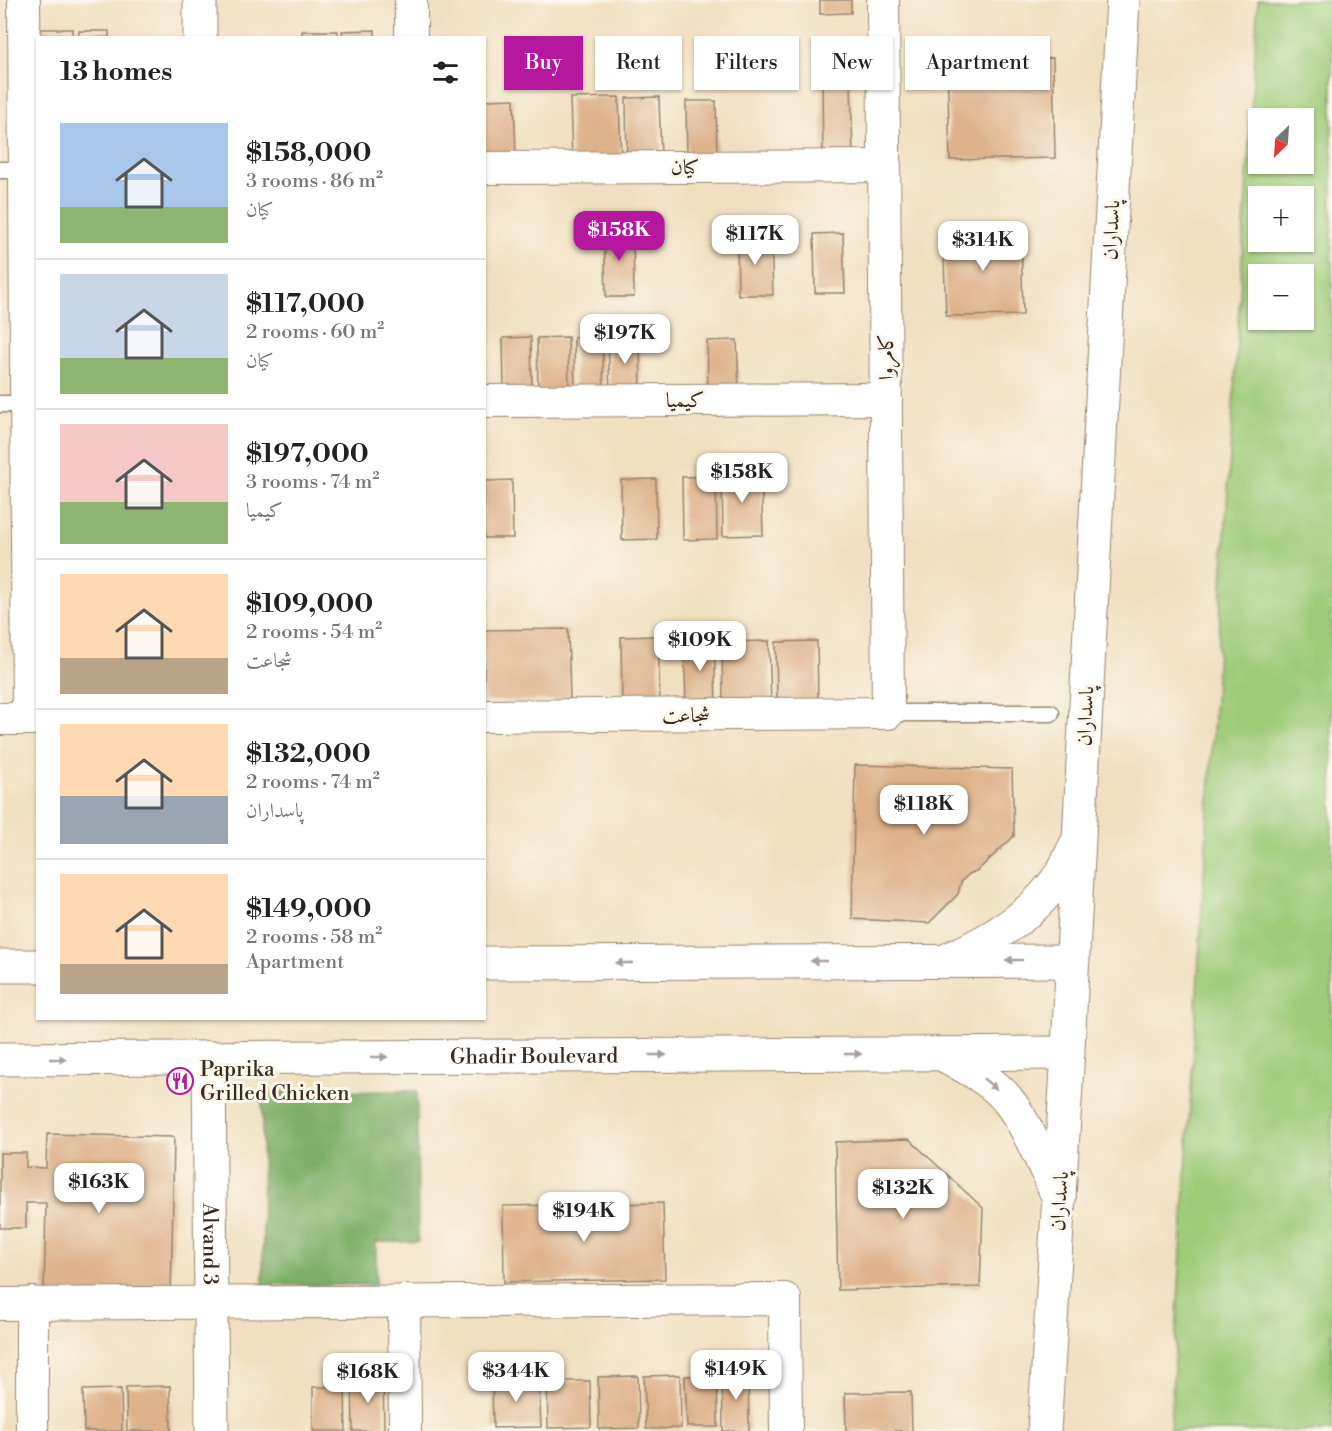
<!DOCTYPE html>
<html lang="en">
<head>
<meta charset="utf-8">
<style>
	:root { --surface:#fff; --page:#f6f6f6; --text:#222; --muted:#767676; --line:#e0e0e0; --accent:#b5179e }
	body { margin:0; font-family:"Libre Bodoni",Amiri,serif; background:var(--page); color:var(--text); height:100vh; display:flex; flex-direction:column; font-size:22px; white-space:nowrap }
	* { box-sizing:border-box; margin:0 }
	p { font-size:20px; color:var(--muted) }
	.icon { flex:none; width:33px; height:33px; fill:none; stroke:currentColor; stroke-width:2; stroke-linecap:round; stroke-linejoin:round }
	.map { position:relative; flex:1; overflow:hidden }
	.drawer { position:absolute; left:36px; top:36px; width:450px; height:984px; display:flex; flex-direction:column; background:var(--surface); border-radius:0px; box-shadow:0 2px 4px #0004 }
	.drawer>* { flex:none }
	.guide { position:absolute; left:504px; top:36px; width:570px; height:54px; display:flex; gap:12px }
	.needle { width:39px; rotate:205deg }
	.tools { position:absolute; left:1248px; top:108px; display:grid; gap:12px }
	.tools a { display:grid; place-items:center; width:66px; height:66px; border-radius:0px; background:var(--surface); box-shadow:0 2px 4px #0004; font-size:30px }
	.price { position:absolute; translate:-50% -51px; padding:0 14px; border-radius:12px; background:#fff; color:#222; font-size:20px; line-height:39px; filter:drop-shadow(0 2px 3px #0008) }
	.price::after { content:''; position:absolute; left:50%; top:36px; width:18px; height:14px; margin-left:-9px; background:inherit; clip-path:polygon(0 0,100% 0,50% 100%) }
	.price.current { background:var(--accent); color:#fff }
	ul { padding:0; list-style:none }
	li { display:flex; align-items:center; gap:18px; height:150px; padding:0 24px }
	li+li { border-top:2px solid var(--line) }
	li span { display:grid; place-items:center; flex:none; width:168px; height:120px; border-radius:0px; color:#555 }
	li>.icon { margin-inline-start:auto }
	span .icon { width:72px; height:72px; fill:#fffc; stroke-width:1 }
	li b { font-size:26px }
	h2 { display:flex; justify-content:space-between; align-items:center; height:72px; padding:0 24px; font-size:26px }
	.pill { padding:0 21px; border-radius:0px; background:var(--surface); box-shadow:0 2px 4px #0004; font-size:21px; line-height:54px }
	.pill.current { background:var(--accent); color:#fff }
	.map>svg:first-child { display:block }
	.green { fill:#9dcb78; stroke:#6c7a4b; stroke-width:1.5; fill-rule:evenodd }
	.forest { fill:#7eaf68; stroke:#5c6c43; stroke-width:1.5 }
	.building { fill:#deb38b }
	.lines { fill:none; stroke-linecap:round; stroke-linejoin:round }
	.service-casing { stroke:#96856f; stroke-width:19 }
	.minor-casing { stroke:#96856f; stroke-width:34 }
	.tertiary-casing { stroke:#96856f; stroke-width:35 }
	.secondary-casing { stroke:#96856f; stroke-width:35 }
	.service { stroke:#fff; stroke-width:16 }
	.minor { stroke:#fff; stroke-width:32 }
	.tertiary { stroke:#fff; stroke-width:33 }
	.secondary { stroke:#fff; stroke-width:33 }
	.oneway { fill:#a79f9a }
	.labels { text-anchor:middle; stroke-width:6; stroke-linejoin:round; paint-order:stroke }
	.street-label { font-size:21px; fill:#3b2a1e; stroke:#fbf7ec }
	.poi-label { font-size:21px; fill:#3b2a1e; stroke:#fbf7ec; text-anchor:start }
</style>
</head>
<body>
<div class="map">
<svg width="1332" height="1431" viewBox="0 0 1332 1431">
	<rect width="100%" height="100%" fill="#fbf7ec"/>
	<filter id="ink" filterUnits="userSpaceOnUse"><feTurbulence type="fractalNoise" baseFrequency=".0167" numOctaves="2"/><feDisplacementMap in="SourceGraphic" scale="12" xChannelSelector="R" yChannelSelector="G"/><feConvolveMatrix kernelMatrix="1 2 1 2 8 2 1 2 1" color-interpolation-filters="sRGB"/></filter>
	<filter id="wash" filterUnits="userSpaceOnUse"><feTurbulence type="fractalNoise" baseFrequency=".008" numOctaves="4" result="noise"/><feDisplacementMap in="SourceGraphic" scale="24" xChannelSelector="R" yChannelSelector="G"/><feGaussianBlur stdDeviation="1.35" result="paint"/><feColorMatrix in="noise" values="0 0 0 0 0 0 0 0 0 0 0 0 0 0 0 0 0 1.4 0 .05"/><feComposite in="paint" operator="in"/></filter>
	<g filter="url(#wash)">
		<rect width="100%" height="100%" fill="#f1e0c0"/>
		<path class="green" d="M1258 0H1332V1431H1170ZM1258 118H1304V164H1258ZM1258 196H1304V242H1258ZM1258 274H1304V320H1258Z"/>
		<polygon class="forest" points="417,1091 418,1242 376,1242 376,1285 263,1285 262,1092"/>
		<g id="blocks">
			<g class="building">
				<polygon points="820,0 851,0 851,13 820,14"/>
				<polygon points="39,29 72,29 72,38 40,38"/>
				<polygon points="375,30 375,38 343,38 342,31"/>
				<rect x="79" y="31" width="30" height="7"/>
				<rect x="302" y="31" width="36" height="7"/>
				<polygon points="1053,58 1055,158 950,160 947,60"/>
				<polygon points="822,80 851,80 853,160 823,160"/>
				<polygon points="619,97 621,161 572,161 570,98"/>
				<polygon points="659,97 661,159 627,160 626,98"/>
				<polygon points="514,99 516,158 484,158 484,100"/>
				<polygon points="686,101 716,101 717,157 687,158"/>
				<polygon points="604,227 633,227 634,297 606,297"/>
				<polygon points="1021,229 1023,315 946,316 943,230"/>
				<polygon points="843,233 845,293 815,293 814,234"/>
				<polygon points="737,236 771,236 773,295 738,295"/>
				<polygon points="602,336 604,393 575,394 574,337"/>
				<polygon points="640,336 641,394 610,395 608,337"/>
				<polygon points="531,337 532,391 504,392 503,338"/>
				<polygon points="568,337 569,391 538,392 537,338"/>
				<polygon points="737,340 739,391 708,391 707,341"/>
				<polygon points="761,472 763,535 723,536 722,473"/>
				<polygon points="716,476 717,539 683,540 682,477"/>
				<polygon points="656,479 657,539 622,540 621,480"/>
				<polygon points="512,480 513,538 484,538 484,481"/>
				<polygon points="568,629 570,700 484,701 484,630"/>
				<polygon points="658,636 660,703 622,704 621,637"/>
				<polygon points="684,638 714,638 716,705 686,706"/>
				<polygon points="769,641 771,704 723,705 722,642"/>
				<polygon points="817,641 818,703 777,704 776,642"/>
				<polygon points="855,765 1012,769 1014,836 978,870 969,874 961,882 958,894 929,923 852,919"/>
				<polygon points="47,1134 174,1137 171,1300 44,1298 46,1203 26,1203 26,1228 0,1228 0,1153 26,1153 26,1167 46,1168"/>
				<polygon points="909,1139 983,1208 980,1287 838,1290 835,1142"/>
				<polygon points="663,1203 665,1279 504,1282 503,1206"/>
				<polygon points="748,1371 749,1431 723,1431 722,1372"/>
				<polygon points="680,1375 681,1428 646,1429 644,1376"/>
				<polygon points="717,1375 718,1427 687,1427 685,1376"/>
				<polygon points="352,1376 383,1376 384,1431 353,1431"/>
				<polygon points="638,1376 639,1428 599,1429 598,1377"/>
				<polygon points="492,1378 539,1378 541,1427 493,1428"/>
				<polygon points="547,1381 590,1381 591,1427 548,1428"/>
				<polygon points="170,1386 171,1431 127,1431 126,1387"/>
				<polygon points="313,1387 345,1387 346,1431 313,1431"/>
				<polygon points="121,1389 122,1431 84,1431 83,1390"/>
				<polygon points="911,1392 912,1431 846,1431 845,1393"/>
			</g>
		</g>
	</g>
	<g filter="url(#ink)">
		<use href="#blocks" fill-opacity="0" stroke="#96856f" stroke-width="1.5"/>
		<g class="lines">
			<defs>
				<g id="service">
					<polyline points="0,170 25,170"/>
					<polyline points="0,404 27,404"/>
					<polyline points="888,713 1051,713"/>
				</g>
				<g id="minor">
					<polyline points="24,0 28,719"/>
					<polyline points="411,0 411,38"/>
					<polyline points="484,168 885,166"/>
					<polyline points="484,401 886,399"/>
					<polyline points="484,716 888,713 883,0"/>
					<polyline points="0,719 38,719"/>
					<polyline points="404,1301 405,1431"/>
					<polyline points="32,1303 32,1431"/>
					<polyline points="0,1304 785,1299 786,1431"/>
				</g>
				<g id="tertiary">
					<polyline points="200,0 200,38"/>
					<path id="s1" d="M209 1058 212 1431"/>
				</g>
				<g id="secondary">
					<path d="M951 958C993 939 1035 914 1061 874 1067 865 1071 854 1076 845"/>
					<polyline points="484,963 1073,961"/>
					<polyline points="0,966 38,966"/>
					<path d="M942 1054C963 1066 992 1080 1007 1099 1027 1123 1045 1169 1059 1198"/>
					<path id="s2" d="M0 1059 1068 1053"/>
					<polyline points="1044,1431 1066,1086 1123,0"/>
				</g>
			</defs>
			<use href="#service" class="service-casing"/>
			<use href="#minor" class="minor-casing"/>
			<use href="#tertiary" class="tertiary-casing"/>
			<use href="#secondary" class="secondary-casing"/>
			<use href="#service" class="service"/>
			<use href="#minor" class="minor"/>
			<use href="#tertiary" class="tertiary"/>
			<use href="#secondary" class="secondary"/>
		</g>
		<defs><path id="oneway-solid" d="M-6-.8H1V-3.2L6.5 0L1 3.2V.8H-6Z" transform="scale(1.5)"/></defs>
		<g class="oneway">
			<use href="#oneway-solid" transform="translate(1014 960) rotate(180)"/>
			<use href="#oneway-solid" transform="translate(819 961) rotate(180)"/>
			<use href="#oneway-solid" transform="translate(624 963) rotate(180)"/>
			<use href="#oneway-solid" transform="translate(853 1054)"/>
			<use href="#oneway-solid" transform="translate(658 1055)"/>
			<use href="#oneway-solid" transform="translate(379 1057)"/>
			<use href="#oneway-solid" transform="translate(58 1059)"/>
			<use href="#oneway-solid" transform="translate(990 1084) rotate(39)"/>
		</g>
	</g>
	<defs>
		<symbol id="restaurant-ring" viewBox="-11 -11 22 22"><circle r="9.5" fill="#fbf7ec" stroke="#b5179e" stroke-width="1.5"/><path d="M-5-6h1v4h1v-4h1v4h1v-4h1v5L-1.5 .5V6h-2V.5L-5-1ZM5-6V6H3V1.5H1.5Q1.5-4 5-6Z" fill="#b5179e"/></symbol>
	</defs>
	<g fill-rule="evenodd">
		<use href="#restaurant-ring" x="165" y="1066" width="30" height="30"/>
	</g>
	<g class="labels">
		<g class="street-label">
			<text x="685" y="174">کیان</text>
			<text transform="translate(1111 230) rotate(-87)" y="7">پاسداران</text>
			<text transform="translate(886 357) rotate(-90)" y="7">کامروا</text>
			<text x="685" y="407">کیمیا</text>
			<text x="686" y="722">شجاعت</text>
			<text transform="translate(1085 716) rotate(-87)" y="7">پاسداران</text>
			<text dy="7" stroke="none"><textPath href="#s2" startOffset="534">Ghadir Boulevard</textPath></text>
			<text transform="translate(1059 1201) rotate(-86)" y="7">پاسداران</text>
			<text dy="7" stroke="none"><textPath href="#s1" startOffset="186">Alvand 3</textPath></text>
		</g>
		<g class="poi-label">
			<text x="200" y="1076">Paprika<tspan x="200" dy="24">Grilled Chicken</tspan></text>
		</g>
	</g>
</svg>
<div class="tools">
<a><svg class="needle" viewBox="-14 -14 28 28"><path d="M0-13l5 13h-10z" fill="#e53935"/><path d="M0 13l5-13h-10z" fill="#767676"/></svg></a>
<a>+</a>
<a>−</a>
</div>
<b class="price current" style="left:619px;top:262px">$158K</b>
<b class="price" style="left:755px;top:266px">$117K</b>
<b class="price" style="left:983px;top:272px">$314K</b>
<b class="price" style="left:625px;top:365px">$197K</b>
<b class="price" style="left:742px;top:504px">$158K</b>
<b class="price" style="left:700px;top:672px">$109K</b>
<b class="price" style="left:924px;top:836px">$118K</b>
<b class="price" style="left:99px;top:1214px">$163K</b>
<b class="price" style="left:903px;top:1220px">$132K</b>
<b class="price" style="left:584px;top:1243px">$194K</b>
<b class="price" style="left:736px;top:1401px">$149K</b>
<b class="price" style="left:516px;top:1403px">$344K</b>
<b class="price" style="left:368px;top:1404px">$168K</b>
<div class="guide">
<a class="pill current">Buy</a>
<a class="pill">Rent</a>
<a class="pill">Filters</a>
<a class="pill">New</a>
<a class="pill">Apartment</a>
</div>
<section class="drawer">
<h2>13 homes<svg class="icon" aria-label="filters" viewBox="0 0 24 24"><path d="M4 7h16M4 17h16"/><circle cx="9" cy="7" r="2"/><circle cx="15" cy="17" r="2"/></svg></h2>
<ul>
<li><span style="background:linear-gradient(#a9c7e8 70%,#8fb573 0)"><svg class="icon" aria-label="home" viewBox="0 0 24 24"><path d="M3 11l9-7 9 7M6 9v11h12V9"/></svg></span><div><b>$158,000</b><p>3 rooms · 86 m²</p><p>کیان</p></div></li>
<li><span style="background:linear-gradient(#c9d6e8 70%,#8fb573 0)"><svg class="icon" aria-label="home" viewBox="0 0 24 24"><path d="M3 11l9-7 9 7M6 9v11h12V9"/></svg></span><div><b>$117,000</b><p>2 rooms · 60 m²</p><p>کیان</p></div></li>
<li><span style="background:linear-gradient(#f6c9c9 65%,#8fb573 0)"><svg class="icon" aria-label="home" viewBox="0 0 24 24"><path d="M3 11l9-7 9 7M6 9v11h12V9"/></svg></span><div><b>$197,000</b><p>3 rooms · 74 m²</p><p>کیمیا</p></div></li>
<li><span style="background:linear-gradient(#ffd9b3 70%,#b9a48a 0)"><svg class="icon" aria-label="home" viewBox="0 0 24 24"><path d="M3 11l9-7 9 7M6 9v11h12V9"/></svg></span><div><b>$109,000</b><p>2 rooms · 54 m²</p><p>شجاعت</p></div></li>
<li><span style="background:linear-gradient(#ffd9b3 60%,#9aa5b1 0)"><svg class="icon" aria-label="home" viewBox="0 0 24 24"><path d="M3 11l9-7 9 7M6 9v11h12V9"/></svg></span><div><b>$132,000</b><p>2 rooms · 74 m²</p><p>پاسداران</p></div></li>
<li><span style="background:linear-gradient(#ffd9b3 75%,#b9a48a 0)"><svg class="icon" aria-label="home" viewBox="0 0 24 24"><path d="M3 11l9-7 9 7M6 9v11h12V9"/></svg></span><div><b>$149,000</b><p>2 rooms · 58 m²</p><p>Apartment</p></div></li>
</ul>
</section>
</div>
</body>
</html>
